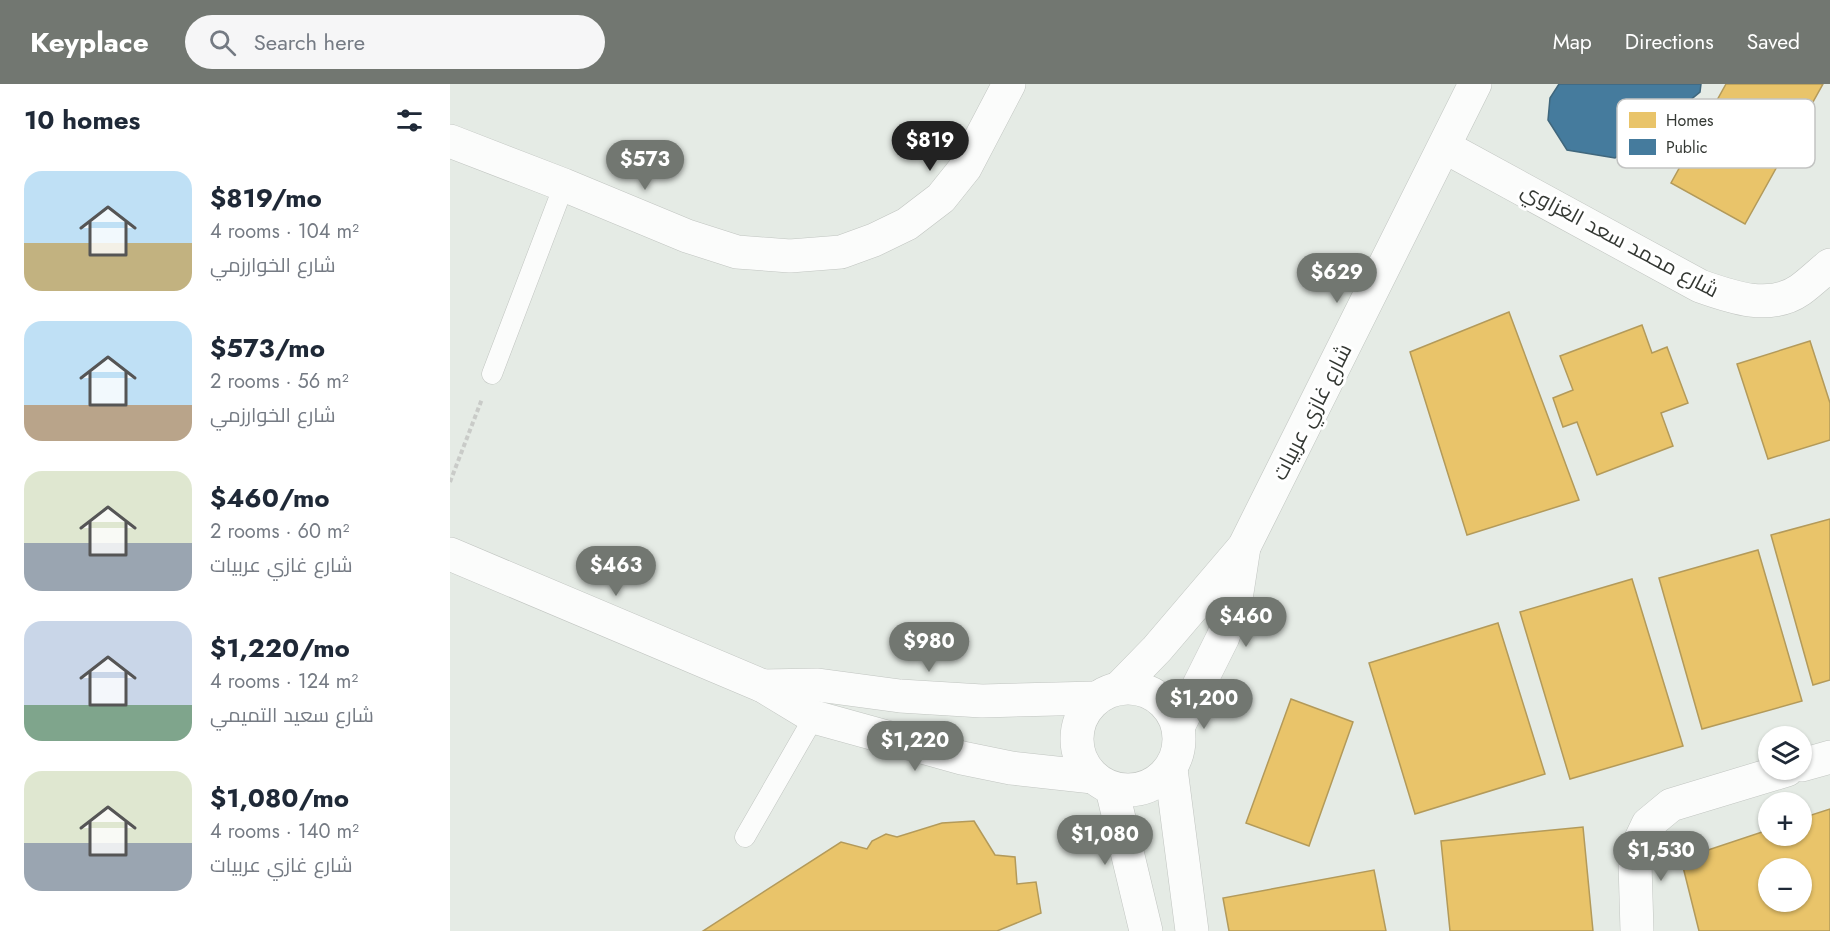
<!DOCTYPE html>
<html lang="en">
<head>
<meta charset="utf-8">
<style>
	:root { --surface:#fff; --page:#f6f6f7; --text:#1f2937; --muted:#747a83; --accent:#727771 }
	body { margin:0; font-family:Jost,Cairo,sans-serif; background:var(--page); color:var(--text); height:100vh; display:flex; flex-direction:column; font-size:22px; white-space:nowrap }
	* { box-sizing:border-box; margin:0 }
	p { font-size:20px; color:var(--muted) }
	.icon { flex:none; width:33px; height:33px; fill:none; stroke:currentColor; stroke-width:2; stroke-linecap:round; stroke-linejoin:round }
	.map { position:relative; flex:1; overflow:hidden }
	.sheet { display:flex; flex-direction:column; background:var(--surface); width:450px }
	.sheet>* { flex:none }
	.controls { position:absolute; left:1308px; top:642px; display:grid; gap:12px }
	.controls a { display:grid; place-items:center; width:54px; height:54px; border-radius:50%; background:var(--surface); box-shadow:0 2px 4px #0004; font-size:30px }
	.price { position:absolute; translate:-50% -51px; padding:0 14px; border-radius:21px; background:var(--accent); color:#fff; font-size:20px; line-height:39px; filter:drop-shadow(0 2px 3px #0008) }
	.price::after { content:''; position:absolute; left:50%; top:36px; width:18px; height:14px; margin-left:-9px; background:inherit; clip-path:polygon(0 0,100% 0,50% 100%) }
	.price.selected { background:#222; color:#fff }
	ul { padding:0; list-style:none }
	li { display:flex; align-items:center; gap:18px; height:150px; padding:0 24px }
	li span { display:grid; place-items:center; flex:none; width:168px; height:120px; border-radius:18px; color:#555 }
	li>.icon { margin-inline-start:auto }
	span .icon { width:72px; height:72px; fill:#fffc; stroke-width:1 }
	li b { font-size:26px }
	h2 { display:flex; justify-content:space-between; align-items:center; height:72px; padding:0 24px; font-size:26px }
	header { display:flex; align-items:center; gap:36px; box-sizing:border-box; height:84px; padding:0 30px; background:var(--accent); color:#fff }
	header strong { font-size:28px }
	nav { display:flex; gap:33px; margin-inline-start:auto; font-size:21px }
	.search { width:420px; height:54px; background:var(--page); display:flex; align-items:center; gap:15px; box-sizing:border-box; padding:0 21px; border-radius:33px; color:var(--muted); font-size:22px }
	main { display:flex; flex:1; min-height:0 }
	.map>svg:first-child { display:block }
	.homes { fill:#e9c46a; stroke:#b39a5a; stroke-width:1.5; fill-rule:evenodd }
	.public { fill:#457b9d; stroke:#40677d; stroke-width:1.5 }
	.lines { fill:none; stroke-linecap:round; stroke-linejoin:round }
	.service-casing { stroke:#c1c5c1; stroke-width:21 }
	.minor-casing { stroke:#c1c5c1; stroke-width:34 }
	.tertiary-casing { stroke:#c1c5c1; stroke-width:34 }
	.path { stroke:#c9cbc8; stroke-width:4; stroke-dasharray:4.5 3; stroke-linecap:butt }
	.service { stroke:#fbfcfb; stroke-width:20 }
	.minor { stroke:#fbfcfb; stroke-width:33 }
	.tertiary { stroke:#fbfcfb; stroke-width:33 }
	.labels { text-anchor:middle; stroke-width:6; stroke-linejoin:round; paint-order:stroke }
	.street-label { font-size:21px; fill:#343833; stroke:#fff }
	.key { fill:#fff; stroke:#c2c3c2; stroke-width:1.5 }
	.key-label { font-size:16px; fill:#343833 }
</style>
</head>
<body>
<header>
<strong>Keyplace</strong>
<div class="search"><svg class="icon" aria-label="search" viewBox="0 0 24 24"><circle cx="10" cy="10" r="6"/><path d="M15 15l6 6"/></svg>Search here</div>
<nav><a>Map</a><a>Directions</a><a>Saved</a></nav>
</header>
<main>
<section class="sheet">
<h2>10 homes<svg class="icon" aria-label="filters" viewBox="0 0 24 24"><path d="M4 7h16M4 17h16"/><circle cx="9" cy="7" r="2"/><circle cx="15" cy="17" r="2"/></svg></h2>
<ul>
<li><span style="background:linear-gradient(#bfe0f5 60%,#c2b280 0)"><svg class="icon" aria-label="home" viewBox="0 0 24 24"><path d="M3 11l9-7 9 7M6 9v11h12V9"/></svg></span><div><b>$819/mo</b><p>4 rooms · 104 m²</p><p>شارع الخوارزمي</p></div></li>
<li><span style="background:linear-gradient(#bfe0f5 70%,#b9a48a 0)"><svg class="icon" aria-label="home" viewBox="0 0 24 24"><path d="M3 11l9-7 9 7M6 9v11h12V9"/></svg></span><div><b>$573/mo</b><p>2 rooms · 56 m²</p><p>شارع الخوارزمي</p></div></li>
<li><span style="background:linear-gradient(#dfe7d0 60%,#9aa5b1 0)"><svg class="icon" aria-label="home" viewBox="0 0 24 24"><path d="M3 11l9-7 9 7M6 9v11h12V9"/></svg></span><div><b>$460/mo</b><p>2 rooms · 60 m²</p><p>شارع غازي عربيات</p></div></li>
<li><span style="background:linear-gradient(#c9d6e8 70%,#7fa58c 0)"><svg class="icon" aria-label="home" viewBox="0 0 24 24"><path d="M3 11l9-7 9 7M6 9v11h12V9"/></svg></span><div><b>$1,220/mo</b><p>4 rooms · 124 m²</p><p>شارع سعيد التميمي</p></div></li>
<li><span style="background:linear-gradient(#dfe7d0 60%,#9aa5b1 0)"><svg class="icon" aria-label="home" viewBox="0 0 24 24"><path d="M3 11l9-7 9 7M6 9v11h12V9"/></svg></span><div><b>$1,080/mo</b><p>4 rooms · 140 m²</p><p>شارع غازي عربيات</p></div></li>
</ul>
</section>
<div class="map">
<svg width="1380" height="847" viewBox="0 0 1380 847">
	<rect width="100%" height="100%" fill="#e5ebe5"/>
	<g class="homes">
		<polygon points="1276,0 1373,0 1295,140 1221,99"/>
		<polygon points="1059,228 1129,416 1017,451 960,268"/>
		<polygon points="1192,241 1202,269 1217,263 1238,319 1211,329 1223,362 1147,391 1127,338 1113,343 1103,314 1123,306 1110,272"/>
		<polygon points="1360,257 1380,319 1380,356 1318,375 1287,280"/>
		<polygon points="1380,435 1380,596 1363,601 1321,451"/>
		<polygon points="1308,466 1352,617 1252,645 1209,494"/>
		<polygon points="1182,495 1233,662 1120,695 1070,528"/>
		<polygon points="1048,539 1095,690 965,730 919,579"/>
		<polygon points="841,615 903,638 859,762 796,739"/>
		<path d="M1380 725V847H1249L1231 775 1318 746V752H1352V734ZM1318 784H1352V818H1318Z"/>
		<polygon points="524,737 545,771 565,773 567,800 586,798 591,829 547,847 253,847 391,758 417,765 422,757 436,750 447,753 492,739"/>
		<polygon points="1133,743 1143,847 1000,847 991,757"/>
		<polygon points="924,786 936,847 779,847 773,814"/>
	</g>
	<polygon class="public" points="1109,0 1251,0 1250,8 1222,31 1219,53 1202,50 1165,74 1117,66 1098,36 1100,14"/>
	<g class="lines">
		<defs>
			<g id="service">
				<polyline points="42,290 114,101"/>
				<polyline points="295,753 364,633"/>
			</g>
			<g id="minor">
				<polyline points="0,57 114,101 237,152 287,168 340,172 391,168 424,156 457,140 491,114 515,84 559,0"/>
				<path d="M995 63 1250 202C1281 213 1320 227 1350 206 1361 198 1370 189 1380 181"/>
				<polyline points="1352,681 1380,673"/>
				<polyline points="1187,847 1185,779 1189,759 1198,740 1221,721 1337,686"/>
			</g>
			<g id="tertiary">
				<polyline points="0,470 313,602 364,633 512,674 561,684 643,693"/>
				<polyline points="313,602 368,601 450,612 532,617 646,614"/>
				<circle cx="678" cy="655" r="51"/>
				<polyline points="669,604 707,565 794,463 1025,0"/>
				<polyline points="729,641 773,553 786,515 794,463"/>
				<polyline points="721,685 742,847"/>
				<polyline points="662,705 696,847"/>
			</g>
		</defs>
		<use href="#service" class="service-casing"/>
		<use href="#minor" class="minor-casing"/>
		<use href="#tertiary" class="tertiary-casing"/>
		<polyline class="path" points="0,398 32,315"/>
		<use href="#service" class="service"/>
		<use href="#minor" class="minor"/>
		<use href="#tertiary" class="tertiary"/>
	</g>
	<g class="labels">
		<g class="street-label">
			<text transform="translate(1170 156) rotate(28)" y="7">شارع محمد سعد الغزاوي</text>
			<text transform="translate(862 328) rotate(-63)" y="7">شارع غازي عربيات</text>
		</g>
	</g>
	<rect x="1167" y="15" width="198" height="69" rx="9" class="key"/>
	<rect x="1179" y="28" width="27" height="16" fill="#e9c46a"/>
	<rect x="1179" y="55" width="27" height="16" fill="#457b9d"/>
	<g class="key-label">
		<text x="1216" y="42">Homes</text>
		<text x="1216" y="69">Public</text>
	</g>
</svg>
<div class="controls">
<a><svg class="icon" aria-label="layers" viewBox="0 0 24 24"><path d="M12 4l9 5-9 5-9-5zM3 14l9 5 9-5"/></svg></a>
<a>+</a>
<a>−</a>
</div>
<b class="price selected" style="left:480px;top:88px">$819</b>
<b class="price" style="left:195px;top:107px">$573</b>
<b class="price" style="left:887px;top:220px">$629</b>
<b class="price" style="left:166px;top:513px">$463</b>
<b class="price" style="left:796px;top:564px">$460</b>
<b class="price" style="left:479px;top:589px">$980</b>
<b class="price" style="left:754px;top:646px">$1,200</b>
<b class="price" style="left:465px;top:688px">$1,220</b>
<b class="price" style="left:655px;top:782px">$1,080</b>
<b class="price" style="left:1211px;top:798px">$1,530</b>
</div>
</main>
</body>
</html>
